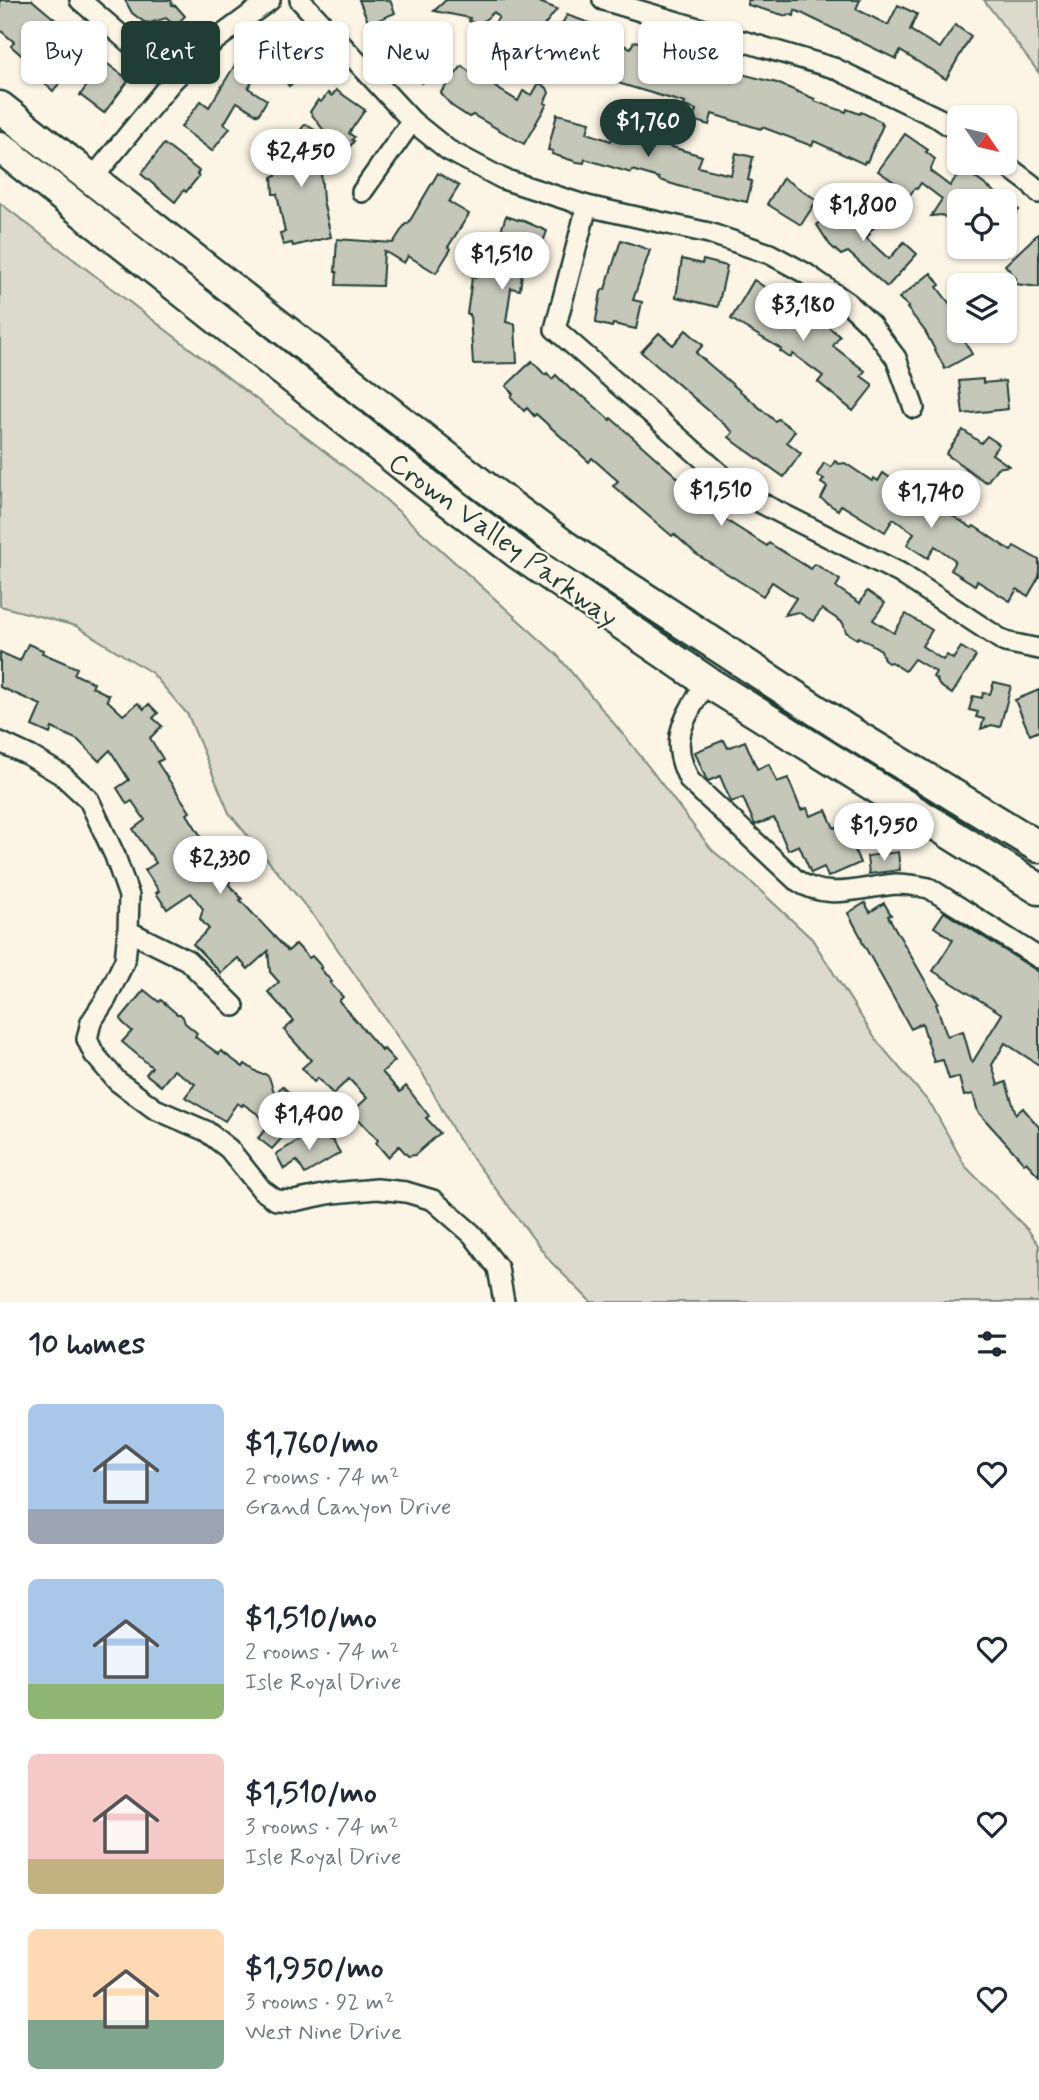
<!DOCTYPE html>
<html lang="en">
<head>
<meta charset="utf-8">
<style>
	:root { --surface:#fff; --page:#f6f6f7; --text:#1f2937; --muted:#747a83; --accent:#1f3d34 }
	body { margin:0; font-family:Mynerve,sans-serif; background:var(--page); color:var(--text); height:100vh; display:flex; flex-direction:column; font-size:26px; white-space:nowrap }
	* { box-sizing:border-box; margin:0 }
	p { font-size:23px; color:var(--muted) }
	.icon { flex:none; width:38px; height:38px; fill:none; stroke:currentColor; stroke-width:2; stroke-linecap:round; stroke-linejoin:round }
	.map { position:relative; height:1302px; overflow:hidden }
	.drawer { display:flex; flex-direction:column; background:var(--surface); flex:1 }
	.drawer>* { flex:none }
	.guide { position:absolute; left:21px; top:21px; width:998px; height:63px; display:flex; gap:14px }
	.needle { width:46px; rotate:124deg }
	.controls { position:absolute; left:947px; top:105px; display:grid; gap:14px }
	.controls a { display:grid; place-items:center; width:70px; height:70px; border-radius:10px; background:var(--surface); box-shadow:0 2px 5px #0004; font-size:35px }
	.price { position:absolute; translate:-50% -60px; padding:0 16px; border-radius:24px; background:#fff; color:#222; font-size:23px; line-height:46px; filter:drop-shadow(0 2px 4px #0008) }
	.price::after { content:''; position:absolute; left:50%; top:42px; width:21px; height:16px; margin-left:-10px; background:inherit; clip-path:polygon(0 0,100% 0,50% 100%) }
	.price.active { background:var(--accent); color:#fff }
	ul { padding:0; list-style:none }
	li { display:flex; align-items:center; gap:21px; height:175px; padding:0 28px }
	li span { display:grid; place-items:center; flex:none; width:196px; height:140px; border-radius:10px; color:#555 }
	li>.icon { margin-inline-start:auto }
	span .icon { width:84px; height:84px; fill:#fffc; stroke-width:1 }
	li b { font-size:30px }
	h2 { display:flex; justify-content:space-between; align-items:center; height:84px; padding:0 28px; font-size:30px }
	.pill { padding:0 24px; border-radius:10px; background:var(--surface); box-shadow:0 2px 5px #0004; font-size:24px; line-height:63px }
	.pill.active { background:var(--accent); color:#fff }
	.map>svg:first-child { display:block }
	.green { fill:#dcdacc; stroke:#7e8c80; stroke-width:2 }
	.building { fill:#c5c7b9; stroke:#1f3d34; stroke-width:2 }
	.lines { fill:none; stroke-linecap:round; stroke-linejoin:round }
	.street-casing { stroke:#1f3d34; stroke-width:24 }
	.primary-casing { stroke:#1f3d34; stroke-width:35 }
	.street { stroke:#fcf5e5; stroke-width:19 }
	.primary { stroke:#fcf5e5; stroke-width:30 }
	.labels { text-anchor:middle; stroke-width:5; stroke-linejoin:round; paint-order:stroke }
	.street-label { font-size:28px; fill:#1f3d34; stroke:#fcf5e5 }
</style>
</head>
<body>
<div class="map">
<svg width="1039" height="1302" viewBox="0 0 1039 1302">
	<rect width="100%" height="100%" fill="#fcf5e5"/>
	<filter id="ink" filterUnits="userSpaceOnUse"><feTurbulence type="fractalNoise" baseFrequency=".0143" numOctaves="2"/><feDisplacementMap in="SourceGraphic" scale="14" xChannelSelector="R" yChannelSelector="G"/><feConvolveMatrix kernelMatrix="1 2 1 2 8 2 1 2 1" color-interpolation-filters="sRGB"/></filter>
	<g filter="url(#ink)">
		<g class="green">
			<polygon points="984,0 1039,0 1039,73"/>
			<polygon points="0,203 375,490 557,655 632,745 712,850 751,882 812,939 876,1040 932,1106 965,1166 1028,1230 1039,1245 1039,1302 591,1302 551,1262 458,1139 423,1074 321,925 229,813 188,715 152,673 76,626 0,606"/>
		</g>
		<g class="building">
			<polygon points="0,0 32,0 77,38 78,37 89,47 53,91 41,80 45,76 11,46 14,42 0,30"/>
			<polygon points="125,0 171,0 172,5 176,6 185,16 175,26 166,18 150,23 144,22 132,13"/>
			<polygon points="359,0 390,0 395,13 369,24"/>
			<polygon points="446,0 534,0 557,9 531,42 491,28 499,17 494,12 480,24 469,21 470,18 434,11"/>
			<polygon points="748,0 860,0 856,9 888,25 898,5 917,14 910,30 940,48 955,25 971,36 946,79 900,51 896,59 795,10 794,16 788,14 787,16 748,5"/>
			<polygon points="567,15 598,26 596,31 603,33 602,37 631,48 633,43 636,41 670,54 669,60 708,71 710,66 777,83 815,99 814,101 846,112 847,109 860,114 861,112 882,122 881,124 883,125 867,162 865,161 864,164 814,141 812,146 762,127 761,129 712,114 709,125 693,120 696,110 684,106 685,103 621,84 597,74 596,78 580,72 581,68 544,55"/>
			<polygon points="411,25 440,58 422,74 425,81 422,83 392,47 405,35 408,42"/>
			<polygon points="291,26 320,63 289,86 261,49"/>
			<polygon points="238,60 258,72 248,88 267,100 258,115 237,102 224,124 230,128 212,151 181,127 201,101 209,107"/>
			<polygon points="105,62 129,80 104,113 80,95"/>
			<polygon points="462,66 479,79 489,66 503,77 495,87 518,101 523,91 532,95 539,83 547,88 549,93 544,103 547,104 524,144 473,115 469,117 452,106 442,95 441,92"/>
			<polygon points="336,90 365,110 349,133 354,137 352,140 354,141 343,156 310,112 318,100 321,102 328,93 332,96"/>
			<polygon points="557,114 590,122 587,133 611,141 616,125 643,134 642,138 702,156 698,167 731,175 736,153 753,157 748,180 752,181 747,202 682,187 659,180 659,178 632,170 631,173 585,159 584,163 577,162 552,154 553,151 548,150"/>
			<polygon points="305,124 318,132 323,200 331,237 293,246 292,243 283,245 280,233 285,232 277,194 273,194 272,177 276,176 274,151 284,150 284,141 293,140"/>
			<polygon points="905,134 928,150 926,152 935,159 930,171 950,186 962,168 1019,210 1004,228 1004,201 959,201 959,227 942,215 931,216 942,199 921,183 917,189 915,188 909,196 899,189 900,186 878,171"/>
			<polygon points="164,144 199,171 197,174 199,176 186,192 184,190 175,202 141,174"/>
			<polygon points="438,173 459,186 449,202 469,214 448,247 451,249 436,273 408,256 404,263 384,251 382,286 336,285 337,272 335,272 337,239 393,243 406,223 408,224"/>
			<polygon points="783,178 817,200 801,225 767,204"/>
			<polygon points="851,198 875,227 868,232 870,234 866,238 889,259 904,242 917,254 887,287 848,252 841,255 830,245 817,225"/>
			<polygon points="506,216 518,220 519,219 547,231 543,242 545,243 537,267 535,266 534,268 523,265 520,290 511,288 506,322 515,324 517,363 473,364 470,314 467,314 472,278 476,278 477,266 488,268"/>
			<polygon points="1039,233 1039,287 1016,284 1016,278 1005,265"/>
			<polygon points="621,240 650,250 633,300 642,302 636,329 613,324 612,327 596,323 596,320 601,292 603,289 605,289"/>
			<polygon points="682,259 702,264 703,260 727,266 718,307 676,297"/>
			<polygon points="931,273 940,285 937,287 959,316 959,331 984,331 965,342 972,354 945,369 925,331 907,308 909,307 899,298"/>
			<polygon points="754,280 787,302 782,309 803,320 809,312 840,336 833,346 865,371 861,376 872,384 872,387 853,411 818,382 823,376 793,354 790,358 780,351 781,349 731,319"/>
			<polygon points="686,330 703,345 696,353 775,421 778,419 795,431 787,442 801,453 784,477 736,443 729,437 733,432 725,425 641,352 659,333 673,345"/>
			<polygon points="532,361 545,375 547,373 552,379 556,375 572,391 574,390 582,397 583,396 610,420 611,418 712,508 710,510 767,546 769,543 811,569 815,564 840,580 836,587 860,603 867,591 885,603 873,620 894,633 906,614 932,630 922,646 943,660 947,655 953,659 961,647 976,656 952,694 939,685 937,680 933,677 936,672 914,659 905,671 891,662 888,663 884,660 881,650 859,637 857,639 846,632 843,623 822,609 813,621 798,612 785,615 796,598 772,582 763,596 696,554 674,534 672,536 613,486 618,481 592,458 589,462 536,414 534,416 527,408 524,411 511,397 513,394 506,386"/>
			<polygon points="983,379 983,383 1005,381 1008,409 963,414 959,381"/>
			<polygon points="963,430 981,443 987,436 999,444 992,454 1009,466 997,468 987,482 984,481 946,454"/>
			<polygon points="835,461 839,464 845,463 872,481 874,478 878,481 883,473 921,499 924,495 949,511 948,513 972,528 974,526 1011,551 1014,546 1039,560 1039,577 1028,596 1017,589 1010,601 977,581 975,585 951,570 955,560 935,546 928,558 907,545 914,533 893,519 885,532 841,505 838,510 821,499 827,487 821,483 824,479 817,475 824,463 831,467"/>
			<polygon points="28,644 43,650 42,653 77,668 74,674 94,683 92,687 109,695 107,700 123,715 138,703 144,709 149,704 158,713 153,718 162,726 150,738 163,759 157,762 190,812 187,814 209,849 205,852 220,875 227,877 230,881 229,885 242,899 240,900 288,951 296,944 309,958 312,956 322,967 320,968 332,982 330,983 343,997 339,1001 382,1051 384,1049 395,1061 382,1072 400,1092 406,1086 429,1116 426,1118 440,1133 415,1155 408,1156 399,1146 388,1157 376,1143 378,1140 352,1112 367,1098 349,1079 333,1094 318,1078 314,1082 302,1068 311,1060 284,1030 294,1021 268,992 279,982 270,972 268,951 248,969 238,958 221,973 193,944 209,929 200,919 203,909 191,893 167,909 156,893 159,891 145,870 156,863 133,829 145,820 132,801 127,804 117,788 129,780 110,750 99,761 78,740 52,728 50,734 32,726 41,705 0,687 0,652 20,661"/>
			<polygon points="994,682 1011,686 1000,727 992,725 981,729 984,719 976,717 978,712 969,710 973,696 982,698 983,693 990,694"/>
			<polygon points="1039,690 1039,731 1030,735 1015,700"/>
			<polygon points="724,740 728,748 745,741 757,769 769,764 777,782 788,778 801,810 807,808 810,816 826,810 834,828 844,824 860,863 828,877 824,867 811,873 799,845 788,850 774,818 755,825 743,798 731,802 720,776 708,781 706,779 695,752"/>
			<polygon points="898,852 900,870 869,874 867,856"/>
			<polygon points="865,903 870,912 884,903 891,915 888,916 938,1003 936,1004 947,1036 963,1031 972,1063 1002,1014 933,971 953,940 934,927 944,912 1039,972 1039,1065 1005,1043 992,1065 998,1085 1006,1082 1016,1114 1023,1108 1039,1127 1039,1176 1026,1162 1024,1163 978,1112 973,1094 964,1096 959,1077 949,1079 943,1060 934,1062 922,1023 911,1029 861,940 862,939 848,913"/>
			<polygon points="144,990 159,1002 161,1000 177,1014 180,1014 183,1017 185,1023 197,1033 195,1037 219,1054 221,1051 243,1067 245,1064 260,1074 265,1074 269,1077 275,1095 282,1086 296,1099 298,1097 310,1107 272,1149 258,1138 268,1127 259,1115 243,1104 242,1106 237,1103 225,1121 185,1097 195,1084 174,1070 161,1086 146,1074 152,1067 122,1042 132,1031 122,1022 121,1018"/>
			<polygon points="316,1130 318,1134 323,1131 329,1140 332,1139 340,1153 305,1174 297,1161 284,1169 276,1154"/>
		</g>
		<g class="lines">
			<defs>
				<g id="street">
					<polyline points="80,0 173,80"/>
					<polyline points="300,0 412,121 448,150 503,179 587,206 709,233 770,254 805,273 848,303 871,325 896,358 914,408"/>
					<polyline points="603,0 834,68 938,118 959,132"/>
					<polyline points="1003,163 1031,184 1039,193"/>
					<polyline points="92,179 173,80 213,42 270,0"/>
					<polyline points="362,192 412,121"/>
					<polyline points="587,206 555,329 743,494 900,573 1005,642 1039,649"/>
					<path d="M706 681C685 720 667 738 690 781L796 880C827 902 861 887 896 884 908 884 918 886 929 888L1039 958"/>
					<polyline points="0,742 30,756 62,775 89,800 115,856 129,896 128,931 125,960 106,999 91,1022 87,1039 94,1054 117,1081 155,1109 206,1131 229,1149 262,1190 276,1200 294,1201 333,1193 377,1189 406,1192 433,1200 472,1234 498,1268 504,1302"/>
					<polyline points="128,931 187,960 234,1006"/>
				</g>
				<g id="primary">
					<polyline points="0,107 481,484 566,547 845,729 1039,847"/>
					<polyline points="0,147 433,489 519,554 706,681 1039,889"/>
				</g>
			</defs>
			<use href="#street" class="street-casing"/>
			<use href="#primary" class="primary-casing"/>
			<use href="#street" class="street"/>
			<use href="#primary" class="primary"/>
		</g>
	</g>
	<g class="labels">
		<g class="street-label">
			<text transform="translate(504 539) rotate(36)" y="10">Crown Valley Parkway</text>
		</g>
	</g>
</svg>
<div class="controls">
<a><svg class="needle" viewBox="-14 -14 28 28"><path d="M0-13l5 13h-10z" fill="#e53935"/><path d="M0 13l5-13h-10z" fill="#747a83"/></svg></a>
<a><svg class="icon" aria-label="locate" viewBox="0 0 24 24"><circle cx="12" cy="12" r="6"/><path d="M12 2v4M12 18v4M2 12h4M18 12h4"/></svg></a>
<a><svg class="icon" aria-label="layers" viewBox="0 0 24 24"><path d="M12 4l9 5-9 5-9-5zM3 14l9 5 9-5"/></svg></a>
</div>
<b class="price active" style="left:648px;top:159px">$1,760</b>
<b class="price" style="left:301px;top:189px">$2,450</b>
<b class="price" style="left:863px;top:243px">$1,800</b>
<b class="price" style="left:502px;top:292px">$1,510</b>
<b class="price" style="left:803px;top:343px">$3,180</b>
<b class="price" style="left:721px;top:528px">$1,510</b>
<b class="price" style="left:931px;top:530px">$1,740</b>
<b class="price" style="left:884px;top:863px">$1,950</b>
<b class="price" style="left:220px;top:896px">$2,330</b>
<b class="price" style="left:309px;top:1152px">$1,400</b>
<div class="guide">
<a class="pill">Buy</a>
<a class="pill active">Rent</a>
<a class="pill">Filters</a>
<a class="pill">New</a>
<a class="pill">Apartment</a>
<a class="pill">House</a>
</div>
</div>
<section class="drawer">
<h2>10 homes<svg class="icon" aria-label="filters" viewBox="0 0 24 24"><path d="M4 7h16M4 17h16"/><circle cx="9" cy="7" r="2"/><circle cx="15" cy="17" r="2"/></svg></h2>
<ul>
<li><span style="background:linear-gradient(#a9c7e8 75%,#9aa5b1 0)"><svg class="icon" aria-label="home" viewBox="0 0 24 24"><path d="M3 11l9-7 9 7M6 9v11h12V9"/></svg></span><div><b>$1,760/mo</b><p>2 rooms · 74 m²</p><p>Grand Canyon Drive</p></div><svg class="icon" aria-label="heart" viewBox="0 0 24 24"><path d="M12 20l-8-8c-3-5 5-10 8-4 3-6 11-1 8 4z"/></svg></li>
<li><span style="background:linear-gradient(#a9c7e8 75%,#8fb573 0)"><svg class="icon" aria-label="home" viewBox="0 0 24 24"><path d="M3 11l9-7 9 7M6 9v11h12V9"/></svg></span><div><b>$1,510/mo</b><p>2 rooms · 74 m²</p><p>Isle Royal Drive</p></div><svg class="icon" aria-label="heart" viewBox="0 0 24 24"><path d="M12 20l-8-8c-3-5 5-10 8-4 3-6 11-1 8 4z"/></svg></li>
<li><span style="background:linear-gradient(#f6c9c9 75%,#c2b280 0)"><svg class="icon" aria-label="home" viewBox="0 0 24 24"><path d="M3 11l9-7 9 7M6 9v11h12V9"/></svg></span><div><b>$1,510/mo</b><p>3 rooms · 74 m²</p><p>Isle Royal Drive</p></div><svg class="icon" aria-label="heart" viewBox="0 0 24 24"><path d="M12 20l-8-8c-3-5 5-10 8-4 3-6 11-1 8 4z"/></svg></li>
<li><span style="background:linear-gradient(#ffd9b3 65%,#7fa58c 0)"><svg class="icon" aria-label="home" viewBox="0 0 24 24"><path d="M3 11l9-7 9 7M6 9v11h12V9"/></svg></span><div><b>$1,950/mo</b><p>3 rooms · 92 m²</p><p>West Nine Drive</p></div><svg class="icon" aria-label="heart" viewBox="0 0 24 24"><path d="M12 20l-8-8c-3-5 5-10 8-4 3-6 11-1 8 4z"/></svg></li>
</ul>
</section>
</body>
</html>
